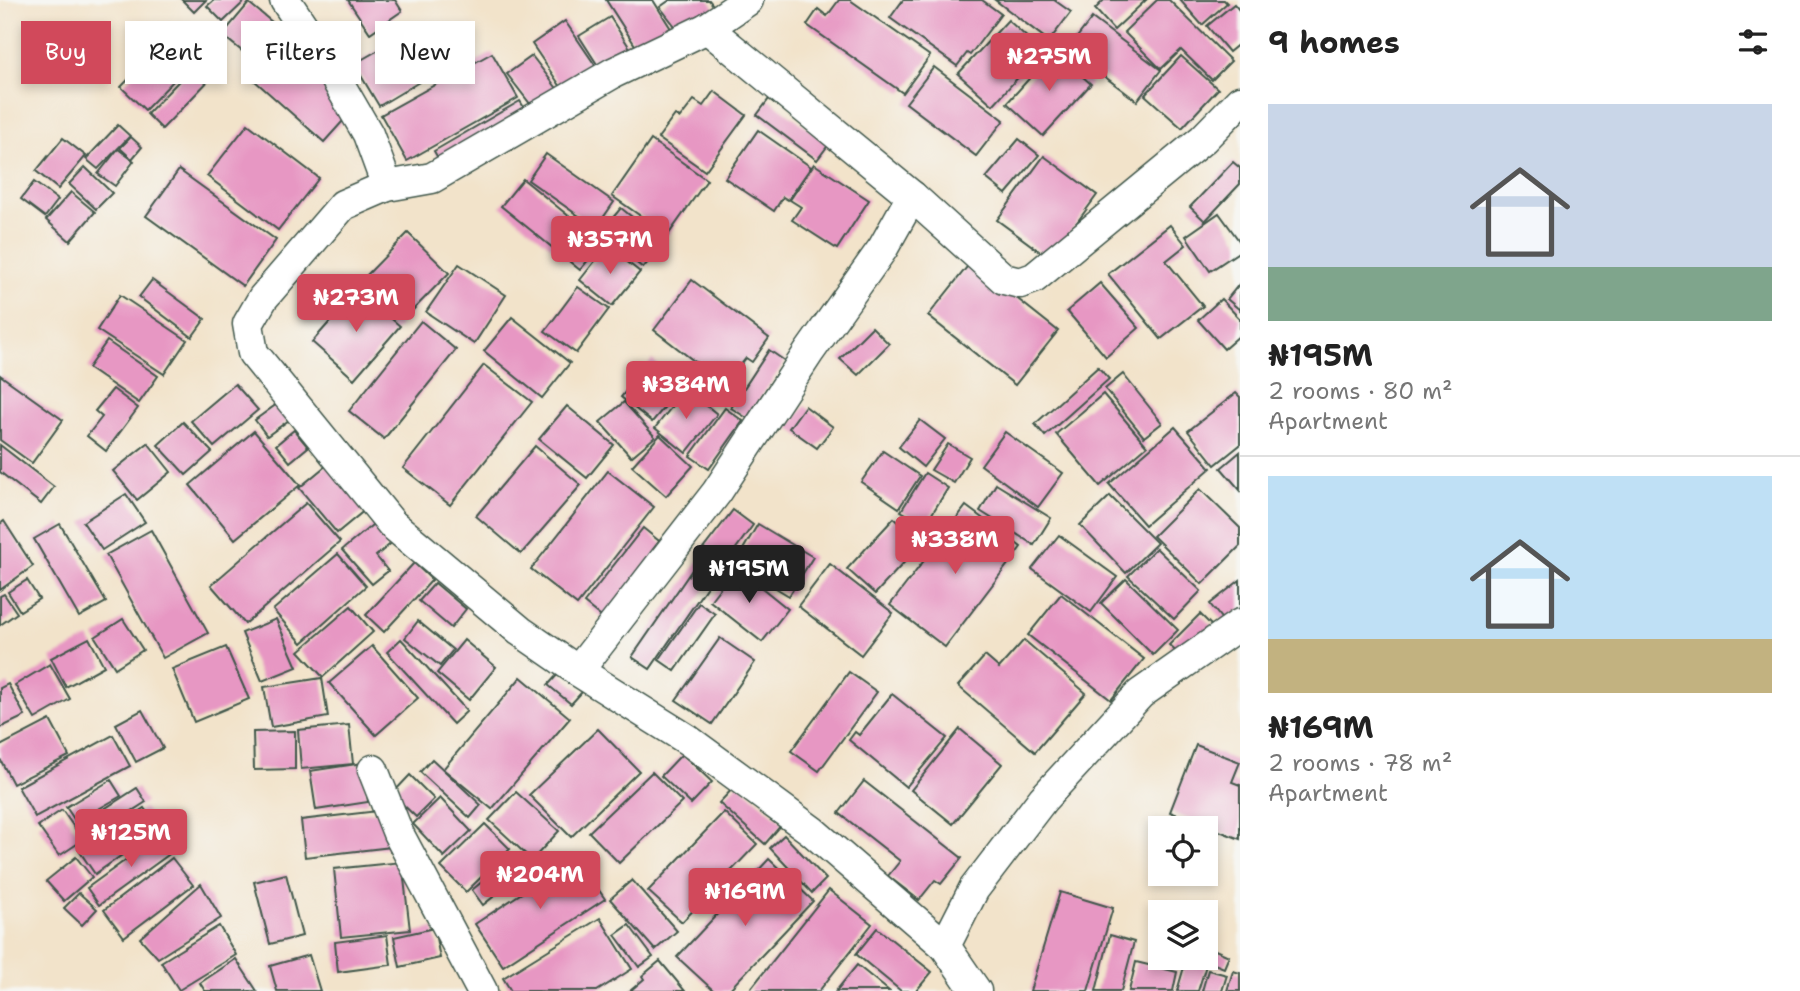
<!DOCTYPE html>
<html lang="en">
<head>
<meta charset="utf-8">
<style>
	:root { --surface:#fff; --page:#f2f2f2; --text:#222; --muted:#767676; --line:#e0e0e0; --accent:#d1495b }
	body { margin:0; font-family:"Shantell Sans",sans-serif; background:var(--page); color:var(--text); height:100vh; display:flex; flex-direction:column; font-size:26px; white-space:nowrap }
	* { box-sizing:border-box; margin:0 }
	p { font-size:23px; color:var(--muted) }
	.icon { flex:none; width:38px; height:38px; fill:none; stroke:currentColor; stroke-width:2; stroke-linecap:round; stroke-linejoin:round }
	.map { position:relative; flex:1; overflow:hidden }
	.sheet { display:flex; flex-direction:column; background:var(--surface); width:560px }
	.sheet>* { flex:none }
	.top-card { position:absolute; left:21px; top:21px; width:665px; height:63px; display:flex; gap:14px }
	.buttons { position:absolute; left:1148px; top:816px; display:grid; gap:14px }
	.buttons a { display:grid; place-items:center; width:70px; height:70px; border-radius:0px; background:var(--surface); box-shadow:0 4px 10px #0003; font-size:35px }
	.price { position:absolute; translate:-50% -60px; padding:0 16px; border-radius:7px; background:var(--accent); color:#fff; font-size:23px; line-height:46px; filter:drop-shadow(0 2px 4px #0008) }
	.price::after { content:''; position:absolute; left:50%; top:42px; width:21px; height:16px; margin-left:-10px; background:inherit; clip-path:polygon(0 0,100% 0,50% 100%) }
	.price.current { background:#222; color:#fff }
	ul { padding:0; list-style:none }
	li { display:grid; align-content:center; gap:14px; height:371px; padding:0 28px }
	li+li { border-top:2px solid var(--line) }
	li span { display:grid; place-items:center; height:217px; border-radius:0px; color:#555 }
	li>.icon { margin-inline-start:auto }
	span .icon { width:126px; height:126px; fill:#fffc; stroke-width:1 }
	li b { font-size:30px }
	h2 { display:flex; justify-content:space-between; align-items:center; height:84px; padding:0 28px; font-size:30px }
	.tag { padding:0 24px; border-radius:0px; background:var(--surface); box-shadow:0 4px 10px #0003; font-size:24px; line-height:63px }
	.tag.current { background:var(--accent); color:#fff }
	main { display:flex; flex:1; min-height:0 }
	.map>svg:first-child { display:block }
	.building { fill:#e797c3 }
	.lines { fill:none; stroke-linecap:round; stroke-linejoin:round }
	.street-casing { stroke:#3f564a; stroke-width:33 }
	.street { stroke:#fff; stroke-width:30 }
</style>
</head>
<body>
<main>
<div class="map">
<svg width="1240" height="991" viewBox="0 0 1240 991">
	<rect width="100%" height="100%" fill="#f6f6f2"/>
	<filter id="ink" filterUnits="userSpaceOnUse"><feTurbulence type="fractalNoise" baseFrequency=".0143" numOctaves="2"/><feDisplacementMap in="SourceGraphic" scale="14" xChannelSelector="R" yChannelSelector="G"/><feConvolveMatrix kernelMatrix="1 2 1 2 8 2 1 2 1" color-interpolation-filters="sRGB"/></filter>
	<filter id="wash" filterUnits="userSpaceOnUse"><feTurbulence type="fractalNoise" baseFrequency=".00686" numOctaves="4" result="noise"/><feDisplacementMap in="SourceGraphic" scale="28" xChannelSelector="R" yChannelSelector="G"/><feGaussianBlur stdDeviation="1.57" result="paint"/><feColorMatrix in="noise" values="0 0 0 0 0 0 0 0 0 0 0 0 0 0 0 0 0 1.4 0 .05"/><feComposite in="paint" operator="in"/></filter>
	<g filter="url(#wash)">
		<rect width="100%" height="100%" fill="#f2e3ca"/>
		<g id="blocks">
			<g class="building">
				<polygon points="182,0 206,0 194,12"/>
				<polygon points="214,0 246,0 223,22 207,6"/>
				<polygon points="348,0 395,0 402,11 370,33"/>
				<polygon points="606,0 653,0 673,32 640,53"/>
				<polygon points="670,0 709,0 716,9 682,35 660,7"/>
				<polygon points="839,0 850,0 930,56 903,93 807,25 818,9 827,16"/>
				<polygon points="903,0 982,0 1001,14 970,55 967,53 957,66 890,18"/>
				<polygon points="995,0 1054,0 1071,12 1049,41"/>
				<polygon points="1104,0 1146,0 1114,30 1095,9"/>
				<polygon points="1157,0 1169,0 1231,61 1212,80 1181,50 1161,69 1124,32"/>
				<polygon points="1180,0 1224,0 1227,3 1202,25"/>
				<polygon points="249,3 273,23 247,55 222,35"/>
				<polygon points="1234,4 1240,11 1240,43 1229,52 1207,26"/>
				<polygon points="610,17 633,53 602,72 579,36"/>
				<polygon points="1092,18 1161,70 1137,101 1068,49"/>
				<polygon points="1008,20 1042,51 993,105 958,74"/>
				<polygon points="565,21 599,71 565,93 532,44"/>
				<polygon points="208,26 224,42 208,59 192,43"/>
				<polygon points="412,31 436,72 379,106 354,64"/>
				<polygon points="157,50 181,73 145,110 121,87"/>
				<polygon points="283,50 352,111 324,142 255,81"/>
				<polygon points="1054,51 1091,84 1043,136 1007,103"/>
				<polygon points="492,53 518,98 407,161 381,115"/>
				<polygon points="532,56 562,95 538,114 507,74"/>
				<polygon points="1181,56 1218,89 1182,128 1145,95"/>
				<polygon points="201,58 216,73 162,129 147,114"/>
				<polygon points="934,67 1004,120 976,156 906,103"/>
				<polygon points="714,91 746,115 705,171 658,138 675,115 680,118 694,100 703,106"/>
				<polygon points="769,99 829,144 817,160 757,115"/>
				<polygon points="520,101 531,119 444,169 434,151"/>
				<polygon points="248,124 319,178 278,230 207,176"/>
				<polygon points="118,125 130,136 98,169 86,159"/>
				<polygon points="758,130 811,167 788,200 783,197 774,211 725,178"/>
				<polygon points="131,137 142,147 132,159 120,148"/>
				<polygon points="63,138 86,156 58,189 36,171"/>
				<polygon points="1019,139 1039,155 1006,194 986,178"/>
				<polygon points="651,140 707,180 668,235 612,196"/>
				<polygon points="118,149 134,161 115,186 98,174"/>
				<polygon points="546,154 614,202 596,228 528,180"/>
				<polygon points="1044,156 1097,195 1050,259 997,220"/>
				<polygon points="1233,162 1240,168 1240,184 1205,221 1190,207"/>
				<polygon points="814,164 869,200 837,249 792,220 801,207 790,200"/>
				<polygon points="85,167 112,193 96,209 69,184"/>
				<polygon points="179,170 276,240 243,286 146,216"/>
				<polygon points="523,179 602,243 580,270 501,206"/>
				<polygon points="34,182 58,200 45,217 21,199"/>
				<polygon points="71,192 95,212 70,241 46,220"/>
				<polygon points="621,208 664,243 643,268 600,233"/>
				<polygon points="1219,213 1240,242 1240,251 1210,271 1186,236"/>
				<polygon points="1170,225 1186,245 1166,261 1203,306 1161,339 1108,274"/>
				<polygon points="408,233 449,273 405,318 363,279"/>
				<polygon points="607,246 640,272 612,306 580,280"/>
				<polygon points="971,262 1058,331 1015,385 928,316"/>
				<polygon points="459,264 506,295 474,344 426,312"/>
				<polygon points="152,280 205,319 192,337 139,297"/>
				<polygon points="692,280 769,338 752,362 746,358 725,385 654,330"/>
				<polygon points="1100,283 1139,328 1106,357 1067,311"/>
				<polygon points="1240,283 1240,310 1227,299"/>
				<polygon points="578,287 609,309 576,353 545,331"/>
				<polygon points="358,290 400,326 354,379 312,342"/>
				<polygon points="120,295 187,340 164,374 97,330"/>
				<polygon points="1221,299 1240,319 1240,335 1224,349 1198,320"/>
				<polygon points="512,317 570,363 542,398 484,351"/>
				<polygon points="421,321 456,350 384,439 349,411"/>
				<polygon points="872,327 889,344 858,375 840,359"/>
				<polygon points="107,341 158,376 139,403 88,368"/>
				<polygon points="769,350 785,361 747,418 731,408"/>
				<polygon points="652,360 683,385 652,422 621,397"/>
				<polygon points="484,365 532,402 450,505 403,468"/>
				<polygon points="1098,367 1109,379 1045,436 1035,424"/>
				<polygon points="1123,374 1162,423 1144,437 1105,389"/>
				<polygon points="0,375 63,420 32,463 0,440"/>
				<polygon points="235,384 258,410 214,447 191,421"/>
				<polygon points="113,389 138,408 106,451 87,436 102,417 95,411"/>
				<polygon points="686,389 717,414 686,453 655,428"/>
				<polygon points="1236,393 1240,397 1240,445 1215,465 1188,431"/>
				<polygon points="1103,394 1147,446 1100,486 1056,434"/>
				<polygon points="624,402 655,437 631,457 600,422"/>
				<polygon points="277,404 289,420 267,436 255,420"/>
				<polygon points="567,406 614,445 587,478 539,439"/>
				<polygon points="805,406 833,427 817,448 789,428"/>
				<polygon points="725,408 743,421 709,469 690,456"/>
				<polygon points="920,420 945,439 923,467 899,447"/>
				<polygon points="183,422 212,452 186,475 158,445"/>
				<polygon points="1175,427 1211,468 1145,525 1109,484"/>
				<polygon points="294,430 308,447 290,462 276,445"/>
				<polygon points="254,431 300,485 235,539 190,485"/>
				<polygon points="1005,432 1063,473 1038,507 981,465"/>
				<polygon points="660,435 693,466 666,496 632,466"/>
				<polygon points="148,443 171,472 137,500 113,471"/>
				<polygon points="948,444 970,457 954,483 931,470"/>
				<polygon points="0,445 54,487 41,504 0,472"/>
				<polygon points="535,446 581,485 521,554 476,516"/>
				<polygon points="883,451 920,476 899,508 861,482"/>
				<polygon points="1240,452 1240,490 1221,468"/>
				<polygon points="328,464 366,509 337,533 299,488"/>
				<polygon points="608,471 654,507 577,605 531,569"/>
				<polygon points="925,473 948,488 925,525 901,511"/>
				<polygon points="996,484 1051,518 1034,545 980,511"/>
				<polygon points="1200,489 1240,528 1240,546 1202,584 1153,536"/>
				<polygon points="126,494 145,522 102,550 83,522"/>
				<polygon points="1110,496 1157,543 1126,573 1080,525"/>
				<polygon points="306,503 340,542 245,624 211,585"/>
				<polygon points="966,506 1021,547 945,647 890,605"/>
				<polygon points="733,510 753,525 724,565 703,549"/>
				<polygon points="894,518 922,543 875,594 847,569"/>
				<polygon points="4,521 33,566 0,590 0,524"/>
				<polygon points="377,521 394,541 376,556 388,571 372,584 342,550"/>
				<polygon points="60,524 106,602 79,617 34,539"/>
				<polygon points="758,524 813,557 789,596 735,563"/>
				<polygon points="643,528 664,545 605,620 584,603"/>
				<polygon points="151,530 208,633 163,658 106,555"/>
				<polygon points="1059,535 1117,577 1091,612 1032,569"/>
				<polygon points="1156,548 1201,591 1174,619 1128,576"/>
				<polygon points="338,554 366,586 302,643 273,610"/>
				<polygon points="703,554 721,566 650,669 632,657"/>
				<polygon points="414,563 432,580 384,632 366,615"/>
				<polygon points="830,564 893,613 861,655 798,606"/>
				<polygon points="736,567 788,609 762,642 710,601"/>
				<polygon points="1126,579 1178,630 1153,655 1101,603"/>
				<polygon points="27,580 39,599 20,611 8,592"/>
				<polygon points="1240,580 1240,610 1224,622 1210,604"/>
				<polygon points="435,583 466,609 451,628 419,601"/>
				<polygon points="4,594 17,613 0,625 0,596"/>
				<polygon points="1061,594 1144,659 1111,700 1028,635"/>
				<polygon points="699,603 715,614 675,671 659,660"/>
				<polygon points="351,606 373,632 323,677 299,651"/>
				<polygon points="1200,614 1214,628 1184,659 1169,645"/>
				<polygon points="123,619 143,650 115,668 95,637"/>
				<polygon points="276,619 297,667 262,681 242,633"/>
				<polygon points="418,621 453,650 440,666 405,638"/>
				<polygon points="89,638 104,666 66,687 51,658"/>
				<polygon points="720,638 755,662 712,724 676,700"/>
				<polygon points="401,639 467,711 453,724 387,652"/>
				<polygon points="464,640 496,667 469,700 437,673"/>
				<polygon points="1024,640 1086,693 1035,752 958,686 985,656 999,668"/>
				<polygon points="372,646 418,698 376,735 329,683"/>
				<polygon points="226,647 249,699 194,722 172,669"/>
				<polygon points="50,664 70,699 35,719 15,685"/>
				<polygon points="849,672 877,692 819,771 791,751"/>
				<polygon points="559,673 582,692 571,704 548,685"/>
				<polygon points="521,677 570,718 492,809 443,769"/>
				<polygon points="322,678 328,717 271,727 264,687"/>
				<polygon points="8,684 25,716 0,728 0,688"/>
				<polygon points="892,694 947,738 906,787 849,740 855,732 859,735"/>
				<polygon points="142,710 163,748 136,762 116,724"/>
				<polygon points="50,720 69,756 13,784 0,759 0,746"/>
				<polygon points="349,725 353,764 301,769 298,730"/>
				<polygon points="598,729 639,771 571,837 529,795"/>
				<polygon points="960,729 1002,764 953,824 911,790"/>
				<polygon points="295,731 295,769 254,770 253,732"/>
				<polygon points="113,735 130,766 35,817 18,787"/>
				<polygon points="1196,745 1240,762 1232,782 1240,785 1240,839 1170,812"/>
				<polygon points="682,754 712,782 691,804 661,776"/>
				<polygon points="432,759 481,805 470,818 420,772"/>
				<polygon points="363,763 368,802 316,810 310,771"/>
				<polygon points="652,772 682,802 619,863 589,832"/>
				<polygon points="410,775 434,799 416,817 392,794"/>
				<polygon points="111,780 121,796 76,822 66,807"/>
				<polygon points="864,781 962,858 941,884 935,880 919,900 888,876 900,861 839,813"/>
				<polygon points="738,783 783,823 765,844 719,803"/>
				<polygon points="137,788 146,802 90,838 81,824"/>
				<polygon points="516,792 559,831 532,860 489,820"/>
				<polygon points="440,798 471,831 444,857 413,824"/>
				<polygon points="144,808 159,829 95,874 80,852"/>
				<polygon points="62,810 83,840 59,856 38,826"/>
				<polygon points="386,810 391,847 305,857 301,820"/>
				<polygon points="724,812 757,844 682,922 648,891"/>
				<polygon points="485,824 510,849 466,892 441,867"/>
				<polygon points="163,833 175,850 99,905 87,888"/>
				<polygon points="784,835 826,879 812,893 770,848"/>
				<polygon points="76,857 92,877 64,901 46,881"/>
				<polygon points="576,857 605,899 503,966 475,924"/>
				<polygon points="172,858 193,885 124,937 104,910"/>
				<polygon points="510,859 522,874 483,905 472,890"/>
				<polygon points="769,859 813,901 728,991 714,991 677,957"/>
				<polygon points="402,862 410,930 341,937 334,869"/>
				<polygon points="286,874 302,936 270,944 254,882"/>
				<polygon points="632,880 677,931 655,950 610,899"/>
				<polygon points="201,884 221,918 158,958 140,938"/>
				<polygon points="829,890 872,924 819,991 749,991"/>
				<polygon points="1060,892 1113,908 1088,991 1030,991"/>
				<polygon points="79,893 97,909 82,925 64,908"/>
				<polygon points="600,918 632,969 597,991 511,991 503,978"/>
				<polygon points="629,925 653,957 639,967 615,935"/>
				<polygon points="219,926 236,955 179,990 161,962"/>
				<polygon points="434,928 440,958 400,967 394,937"/>
				<polygon points="877,928 932,972 916,991 901,991 856,954"/>
				<polygon points="387,935 391,965 338,972 335,942"/>
				<polygon points="1110,935 1134,942 1121,991 1096,991"/>
				<polygon points="1206,946 1229,956 1224,968 1197,957 1206,957"/>
				<polygon points="309,955 320,991 277,991 270,966"/>
				<polygon points="1187,957 1207,962 1198,991 1177,991"/>
				<polygon points="236,959 257,991 205,991 200,983"/>
				<polygon points="660,961 685,991 630,991 644,979 642,976"/>
				<polygon points="1136,962 1177,972 1173,991 1129,991"/>
				<polygon points="857,965 889,991 836,991"/>
				<polygon points="1208,970 1227,975 1222,991 1202,991"/>
				<polygon points="1233,971 1240,973 1240,991 1227,991"/>
			</g>
		</g>
	</g>
	<g filter="url(#ink)">
		<use href="#blocks" fill-opacity="0" stroke="#3f564a" stroke-width="2"/>
		<g class="lines">
			<defs>
				<g id="street">
					<polyline points="285,0 324,58 368,134 387,186"/>
					<polyline points="748,0 707,28 613,73 432,178 387,186 343,205 263,298 248,324 253,353 392,524 520,631 578,671 688,740 812,831 945,946"/>
					<polyline points="707,28 912,196 1004,279 1020,283 1034,278 1203,139 1240,101"/>
					<polyline points="578,671 717,492 809,352 883,248 912,196"/>
					<polyline points="373,770 398,833 482,991"/>
					<polyline points="976,991 945,946 974,889 1043,799 1140,694 1240,624"/>
				</g>
			</defs>
			<use href="#street" class="street-casing"/>
			<use href="#street" class="street"/>
		</g>
	</g>
</svg>
<div class="buttons">
<a><svg class="icon" aria-label="locate" viewBox="0 0 24 24"><circle cx="12" cy="12" r="6"/><path d="M12 2v4M12 18v4M2 12h4M18 12h4"/></svg></a>
<a><svg class="icon" aria-label="layers" viewBox="0 0 24 24"><path d="M12 4l9 5-9 5-9-5zM3 14l9 5 9-5"/></svg></a>
</div>
<b class="price" style="left:1049px;top:93px">₦275M</b>
<b class="price" style="left:610px;top:276px">₦357M</b>
<b class="price" style="left:356px;top:334px">₦273M</b>
<b class="price" style="left:686px;top:421px">₦384M</b>
<b class="price" style="left:955px;top:576px">₦338M</b>
<b class="price current" style="left:749px;top:605px">₦195M</b>
<b class="price" style="left:131px;top:869px">₦125M</b>
<b class="price" style="left:540px;top:911px">₦204M</b>
<b class="price" style="left:745px;top:928px">₦169M</b>
<div class="top-card">
<a class="tag current">Buy</a>
<a class="tag">Rent</a>
<a class="tag">Filters</a>
<a class="tag">New</a>
</div>
</div>
<section class="sheet">
<h2>9 homes<svg class="icon" aria-label="filters" viewBox="0 0 24 24"><path d="M4 7h16M4 17h16"/><circle cx="9" cy="7" r="2"/><circle cx="15" cy="17" r="2"/></svg></h2>
<ul>
<li><span style="background:linear-gradient(#c9d6e8 75%,#7fa58c 0)"><svg class="icon" aria-label="home" viewBox="0 0 24 24"><path d="M3 11l9-7 9 7M6 9v11h12V9"/></svg></span><div><b>₦195M</b><p>2 rooms · 80 m²</p><p>Apartment</p></div></li>
<li><span style="background:linear-gradient(#bfe0f5 75%,#c2b280 0)"><svg class="icon" aria-label="home" viewBox="0 0 24 24"><path d="M3 11l9-7 9 7M6 9v11h12V9"/></svg></span><div><b>₦169M</b><p>2 rooms · 78 m²</p><p>Apartment</p></div></li>
</ul>
</section>
</main>
</body>
</html>
